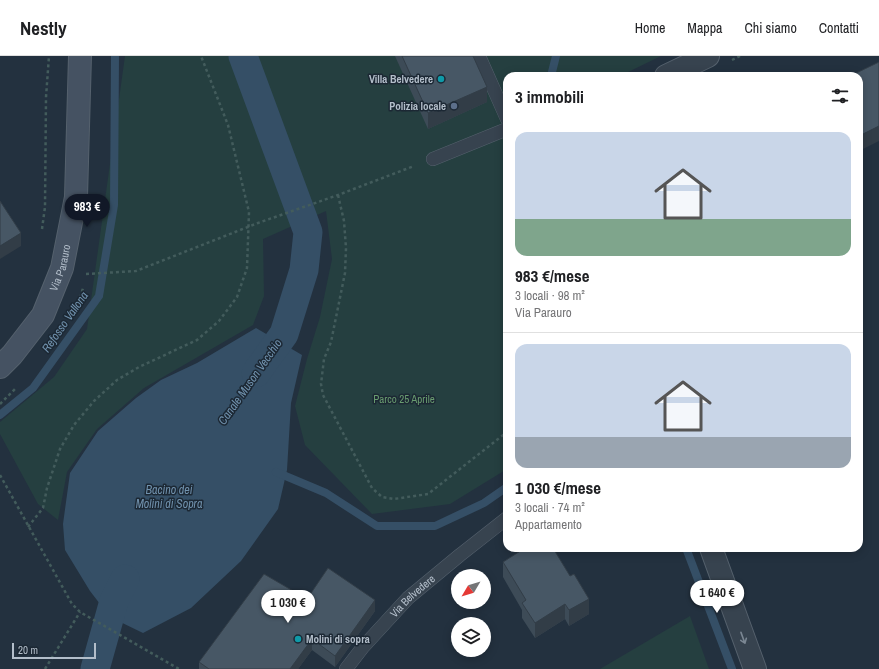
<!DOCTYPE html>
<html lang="it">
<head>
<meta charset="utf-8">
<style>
	:root { --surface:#fff; --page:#f2f2f2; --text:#202124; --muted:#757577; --line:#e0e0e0; --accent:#111827 }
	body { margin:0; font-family:"Archivo Narrow",sans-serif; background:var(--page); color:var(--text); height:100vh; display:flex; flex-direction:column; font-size:15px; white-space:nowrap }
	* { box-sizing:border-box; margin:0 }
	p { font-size:13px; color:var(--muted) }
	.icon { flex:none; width:22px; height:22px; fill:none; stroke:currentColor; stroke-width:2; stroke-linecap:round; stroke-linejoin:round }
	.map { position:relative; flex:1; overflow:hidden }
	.details { position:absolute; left:503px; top:16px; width:360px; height:480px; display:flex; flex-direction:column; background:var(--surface); border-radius:12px; box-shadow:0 2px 10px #0003 }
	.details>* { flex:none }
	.needle { width:26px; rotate:232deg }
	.controls { position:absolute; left:451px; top:513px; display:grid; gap:8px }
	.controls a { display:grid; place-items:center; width:40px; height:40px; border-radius:50%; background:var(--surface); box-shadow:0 2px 10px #0003; font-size:20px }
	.scale { position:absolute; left:12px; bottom:10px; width:84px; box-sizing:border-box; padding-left:4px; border:2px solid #b3beca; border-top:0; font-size:11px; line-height:14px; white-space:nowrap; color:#b3beca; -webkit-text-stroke:3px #1c2834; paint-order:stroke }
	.price { position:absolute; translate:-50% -34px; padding:0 9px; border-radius:14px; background:#fff; color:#222; font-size:13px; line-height:26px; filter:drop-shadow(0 1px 2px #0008) }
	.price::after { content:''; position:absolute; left:50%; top:24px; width:12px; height:9px; margin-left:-6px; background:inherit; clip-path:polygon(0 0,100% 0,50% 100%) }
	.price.current { background:var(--accent); color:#fff }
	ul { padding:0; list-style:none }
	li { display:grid; align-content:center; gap:8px; height:212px; padding:0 12px }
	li+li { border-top:1px solid var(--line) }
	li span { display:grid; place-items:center; height:124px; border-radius:12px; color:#555 }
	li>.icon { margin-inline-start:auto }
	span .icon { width:72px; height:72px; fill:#fffc; stroke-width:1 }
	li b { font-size:17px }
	h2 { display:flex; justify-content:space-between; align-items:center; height:48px; padding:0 12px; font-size:17px }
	header { display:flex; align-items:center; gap:24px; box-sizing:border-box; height:56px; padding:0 20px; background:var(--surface); border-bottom:1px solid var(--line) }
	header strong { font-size:19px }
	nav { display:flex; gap:22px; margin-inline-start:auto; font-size:14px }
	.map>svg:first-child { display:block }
	.green { fill:#253f40 }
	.water { fill:#354f66 }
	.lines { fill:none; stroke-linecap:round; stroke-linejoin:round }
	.stream { stroke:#354f66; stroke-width:8 }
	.canal { stroke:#354f66; stroke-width:29 }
	.service-casing { stroke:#55616d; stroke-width:14 }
	.tertiary-casing { stroke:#55616d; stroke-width:24 }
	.secondary-casing { stroke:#55616d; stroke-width:24 }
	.path { stroke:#435c5c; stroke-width:2.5; stroke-dasharray:3 3; stroke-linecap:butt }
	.service { stroke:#37434f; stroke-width:13 }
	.tertiary { stroke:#37434f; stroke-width:22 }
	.secondary { stroke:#455262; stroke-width:22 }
	.wall { fill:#3d4b57 }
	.shaded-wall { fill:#323d47 }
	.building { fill:#475765; stroke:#323d47 }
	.oneway { stroke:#7b8793 }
	.culture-dot { fill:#0f9aa8; stroke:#1c2834; stroke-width:1.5 }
	.service-dot { fill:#5c6f8a; stroke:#1c2834; stroke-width:1.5 }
	.labels { text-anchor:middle; stroke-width:3; stroke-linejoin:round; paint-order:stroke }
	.poi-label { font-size:11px; font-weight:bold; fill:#b3beca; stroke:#1c2834; text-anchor:end }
	.street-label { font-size:11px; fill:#b3beca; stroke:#1c2834 }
	.park-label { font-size:11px; fill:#699c70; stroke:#1c2834 }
	.water-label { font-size:12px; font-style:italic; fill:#7192ae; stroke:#1c2834 }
</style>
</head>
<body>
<header>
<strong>Nestly</strong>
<nav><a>Home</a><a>Mappa</a><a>Chi siamo</a><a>Contatti</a></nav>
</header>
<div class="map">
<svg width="879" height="613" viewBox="0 0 879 613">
	<rect width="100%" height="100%" fill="#23313f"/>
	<g class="green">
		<polygon points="125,0 661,0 620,20 507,20 507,413 450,448 372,458 305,389 295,350 307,303 320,261 332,203 326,155 263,183 264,240 253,269 144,332 97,373 67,416 58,464 38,448 0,378 0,366 54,321 87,273"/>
		<polygon points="690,560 709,613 600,613"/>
	</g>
	<polygon class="water" points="256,272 302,299 291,347 287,414 278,453 241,505 191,552 143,577 110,561 90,535 65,494 63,468 70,417 98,375 136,342 161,324 197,307"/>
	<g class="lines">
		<g class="stream">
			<polyline points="551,20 556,0"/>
			<polyline points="0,359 33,332 99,240 114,149 115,0"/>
			<polyline points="276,416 326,437 377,470 435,470 484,447 507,431"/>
			<polyline points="686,492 732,613"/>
		</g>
		<g class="canal">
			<polyline points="243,0 308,176 304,214 284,278 256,317"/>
			<polyline points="95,613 114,545 125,523"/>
		</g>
		<defs>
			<g id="service">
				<polyline points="479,0 507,63"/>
				<polyline points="433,103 507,73"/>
				<path id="s1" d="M346 613 363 591 408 542 460 499 507 462"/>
			</g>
			<g id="tertiary">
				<polyline points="666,20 708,0"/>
				<polyline points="711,492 755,613"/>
			</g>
			<g id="secondary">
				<path id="s2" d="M0 311 12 299 43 259 62 212 76 141 80 0"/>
			</g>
		</defs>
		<use href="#service" class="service-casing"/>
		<use href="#tertiary" class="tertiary-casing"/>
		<use href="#secondary" class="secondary-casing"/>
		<g class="path">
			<polyline points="732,4 740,0"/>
			<polyline points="338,139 344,165 346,192 345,217 331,286 324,303 321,328 323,339 372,432 382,441 394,443 428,438 507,376"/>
			<polyline points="42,173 45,151 46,41 49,0"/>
			<polyline points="86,218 136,215 258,167 338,139 414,110"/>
			<polyline points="75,252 79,246 83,232"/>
			<polyline points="0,348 15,333"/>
			<polyline points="0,419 72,548 80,556 179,613"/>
			<polyline points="28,471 43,452 47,432 60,393 74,369 94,345 117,324 139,311 197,284 219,265 237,241 247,212 249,156 228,69 201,0"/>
			<polyline points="45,613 80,556"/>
		</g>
		<use href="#service" class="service"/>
		<use href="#tertiary" class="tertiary"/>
		<use href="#secondary" class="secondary"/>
	</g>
	<g class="wall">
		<polygon points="395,0 473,0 487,46 428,73"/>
		<polygon points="503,506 589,558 569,570 565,563 535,582 522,562 522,554 503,521"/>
		<polygon points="307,543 375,555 335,611 312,594 298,613 199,613 199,606"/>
	</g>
	<g class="shaded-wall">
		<polygon points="487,31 487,46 428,73 428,57"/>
		<polygon points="879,70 879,85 859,95 859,80"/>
		<polygon points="21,177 21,190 0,203 0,190"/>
		<polygon points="589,543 589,558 569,570 569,554"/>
		<polygon points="375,544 375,555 335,611 335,600"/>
		<polygon points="565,548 565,563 535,582 535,567"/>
		<polygon points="312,583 312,594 298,613 290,613"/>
	</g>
	<g class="building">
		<polygon points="402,0 473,0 487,31 428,57"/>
		<polygon points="879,6 879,70 859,80 859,20 850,20"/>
		<polygon points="0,145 21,177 0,190"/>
		<polygon points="525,492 553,492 570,520 574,518 589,543 569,554 565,548 535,567 522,547 526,544 503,506"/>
		<polygon points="328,512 375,544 335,600 312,583 290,613 209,613 199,606 264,518 307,543"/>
	</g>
	<defs><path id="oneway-shaft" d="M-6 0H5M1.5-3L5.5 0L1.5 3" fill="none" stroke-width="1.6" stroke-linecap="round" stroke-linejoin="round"/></defs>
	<use class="oneway" href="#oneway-shaft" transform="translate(743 582) rotate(70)"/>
	<g class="culture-dot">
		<circle cx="441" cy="23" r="4"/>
		<circle cx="298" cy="583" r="4"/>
	</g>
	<circle class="service-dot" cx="454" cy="50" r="4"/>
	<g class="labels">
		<g class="poi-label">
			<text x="433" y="27">Villa Belvedere</text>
			<text x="446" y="54">Polizia locale</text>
			<text x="306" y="587" text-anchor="start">Molini di sopra</text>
		</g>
		<g class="street-label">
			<text dy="4" stroke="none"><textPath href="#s2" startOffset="118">Via Parauro</textPath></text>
			<text dy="4" stroke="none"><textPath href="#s1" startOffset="99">Via Belvedere</textPath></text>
		</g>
		<g class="park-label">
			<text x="404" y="347">Parco 25 Aprile</text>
		</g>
		<g class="water-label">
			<text transform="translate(65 266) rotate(-55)" y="4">Refosso Vallona</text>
			<text transform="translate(250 326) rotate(-55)" y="4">Canale Muson Vecchio</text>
			<text x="169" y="438">Bacino dei<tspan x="169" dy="14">Molini di Sopra</tspan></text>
		</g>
	</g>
</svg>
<div class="controls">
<a><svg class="needle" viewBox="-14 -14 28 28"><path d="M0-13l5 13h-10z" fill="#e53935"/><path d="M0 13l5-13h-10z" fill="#757577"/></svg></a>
<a><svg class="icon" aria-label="layers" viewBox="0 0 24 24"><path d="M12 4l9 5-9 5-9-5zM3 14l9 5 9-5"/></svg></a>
</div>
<div class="scale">20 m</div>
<b class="price current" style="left:87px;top:172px">983 €</b>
<b class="price" style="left:717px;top:558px">1 640 €</b>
<b class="price" style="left:288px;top:568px">1 030 €</b>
<section class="details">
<h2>3 immobili<svg class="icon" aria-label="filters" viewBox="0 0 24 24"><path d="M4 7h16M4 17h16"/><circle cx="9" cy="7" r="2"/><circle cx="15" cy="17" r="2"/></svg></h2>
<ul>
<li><span style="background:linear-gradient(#c9d6e8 70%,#7fa58c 0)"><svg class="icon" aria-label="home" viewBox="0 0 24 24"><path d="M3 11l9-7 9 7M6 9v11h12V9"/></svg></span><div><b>983 €/mese</b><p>3 locali · 98 m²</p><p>Via Parauro</p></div></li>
<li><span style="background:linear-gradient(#c9d6e8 75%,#9aa5b1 0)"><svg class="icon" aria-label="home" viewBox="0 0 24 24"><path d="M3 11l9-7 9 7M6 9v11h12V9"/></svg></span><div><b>1 030 €/mese</b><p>3 locali · 74 m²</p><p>Appartamento</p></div></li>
</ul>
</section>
</div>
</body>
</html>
